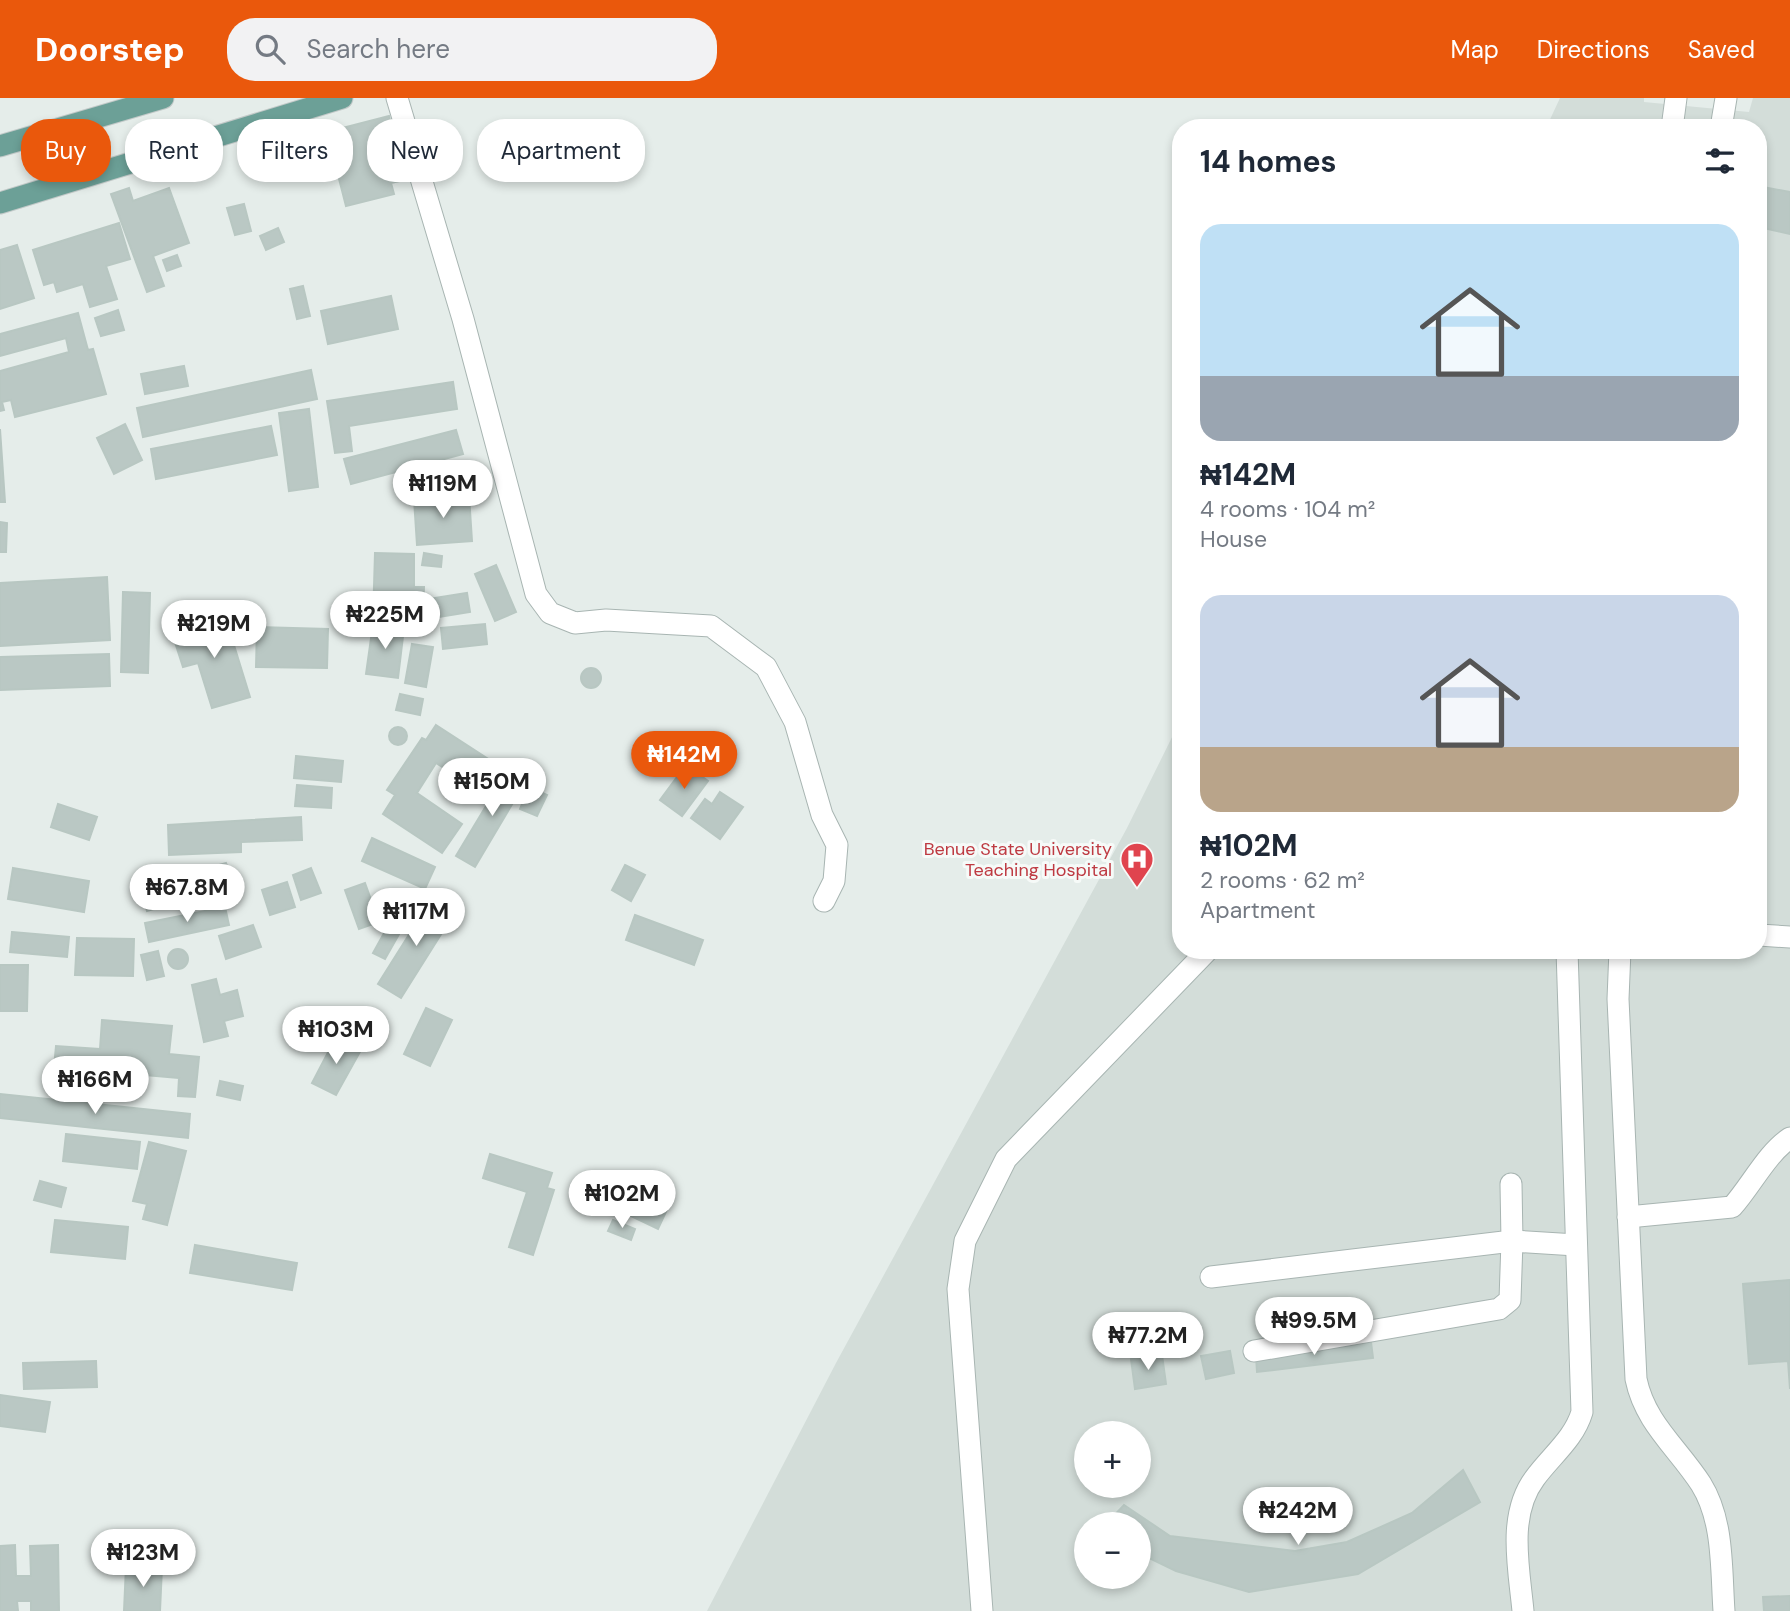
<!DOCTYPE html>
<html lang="en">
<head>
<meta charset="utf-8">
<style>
	:root { --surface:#fff; --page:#f2f2f3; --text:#1f2937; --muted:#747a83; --accent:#ea580c }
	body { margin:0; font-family:"DM Sans",sans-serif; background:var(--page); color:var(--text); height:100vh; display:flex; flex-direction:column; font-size:26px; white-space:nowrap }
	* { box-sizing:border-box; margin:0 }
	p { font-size:23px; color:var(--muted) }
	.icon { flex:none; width:38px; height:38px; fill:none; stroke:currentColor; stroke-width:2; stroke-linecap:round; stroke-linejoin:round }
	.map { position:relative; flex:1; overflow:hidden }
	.side { position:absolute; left:1172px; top:21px; width:595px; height:840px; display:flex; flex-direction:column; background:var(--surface); border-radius:28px; box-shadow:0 4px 10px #0003 }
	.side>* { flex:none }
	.hud { position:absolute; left:21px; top:21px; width:665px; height:63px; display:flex; gap:14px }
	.fabs { position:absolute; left:1074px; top:1323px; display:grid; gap:14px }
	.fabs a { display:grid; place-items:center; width:77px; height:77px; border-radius:50%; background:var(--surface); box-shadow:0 4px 10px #0003; font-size:35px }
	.price { position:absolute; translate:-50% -60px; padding:0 16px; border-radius:24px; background:#fff; color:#222; font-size:23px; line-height:46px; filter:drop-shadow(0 2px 4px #0008) }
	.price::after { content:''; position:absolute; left:50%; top:42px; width:21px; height:16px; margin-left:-10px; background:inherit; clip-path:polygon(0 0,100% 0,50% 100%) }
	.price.active { background:var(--accent); color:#fff }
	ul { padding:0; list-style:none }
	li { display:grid; align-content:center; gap:14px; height:371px; padding:0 28px }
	li span { display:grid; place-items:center; height:217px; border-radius:21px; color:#555 }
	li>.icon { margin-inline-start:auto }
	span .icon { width:126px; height:126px; fill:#fffc; stroke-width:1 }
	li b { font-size:30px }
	h2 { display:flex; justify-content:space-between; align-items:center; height:84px; padding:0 28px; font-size:30px }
	.pill { padding:0 24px; border-radius:28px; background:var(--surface); box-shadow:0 4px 10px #0003; font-size:24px; line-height:63px }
	.pill.active { background:var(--accent); color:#fff }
	header { display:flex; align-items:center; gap:42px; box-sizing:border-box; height:98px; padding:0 35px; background:var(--accent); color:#fff }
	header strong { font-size:33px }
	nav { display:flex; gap:38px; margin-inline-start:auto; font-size:24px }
	.search { width:490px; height:63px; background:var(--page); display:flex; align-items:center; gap:18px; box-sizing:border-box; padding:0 24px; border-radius:28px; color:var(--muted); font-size:26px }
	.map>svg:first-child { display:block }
	.built { fill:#d3ddd9; fill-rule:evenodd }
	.building { fill:#bac8c4; stroke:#b8c7c2; stroke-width:2 }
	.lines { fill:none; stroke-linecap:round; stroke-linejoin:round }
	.minor-casing { stroke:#a8b5b2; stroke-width:23 }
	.major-casing { stroke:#c2c9c8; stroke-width:23 }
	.minor { stroke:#fff; stroke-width:21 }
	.major { stroke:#6ca097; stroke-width:21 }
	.labels { text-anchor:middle; stroke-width:6; stroke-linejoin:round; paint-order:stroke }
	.health-label { font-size:18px; fill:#be3a42; stroke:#f6faf8; text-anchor:end }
</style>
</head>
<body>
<header>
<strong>Doorstep</strong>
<div class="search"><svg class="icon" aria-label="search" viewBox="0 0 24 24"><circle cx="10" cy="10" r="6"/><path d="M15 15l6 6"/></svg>Search here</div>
<nav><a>Map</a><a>Directions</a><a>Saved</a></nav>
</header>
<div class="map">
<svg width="1790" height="1513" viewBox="0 0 1790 1513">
	<rect width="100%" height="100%" fill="#e5edea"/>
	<path class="built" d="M1560 0H1644V4L1749 14 1753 0H1790V1513H707L836 1265 1127 730 1181 621V852H1759V30H1546ZM1087 1335H1139V1388H1087ZM1087 1426H1139V1479H1087Z"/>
	<g class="building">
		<polygon points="389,18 404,82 391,85 394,96 346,108 327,34"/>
		<polygon points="1763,89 1790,94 1790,136 1759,129"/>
		<polygon points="129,90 133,103 169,90 189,145 153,158 164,188 147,194 111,96"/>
		<polygon points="244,106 251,133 235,137 227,110"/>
		<polygon points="119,125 130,161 106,168 117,201 90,209 83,186 57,194 54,184 44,187 33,152"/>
		<polygon points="278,130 284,144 266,152 260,138"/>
		<polygon points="17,147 34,200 0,211 0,152"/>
		<polygon points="177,157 181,168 167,173 163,162"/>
		<polygon points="303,188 310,218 297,221 290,191"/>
		<polygon points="391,198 398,231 328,246 321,213"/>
		<polygon points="118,212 124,232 101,238 95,220"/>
		<polygon points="78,215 88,252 93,251 106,296 15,319 11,302 2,304 4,312 0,313 0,273 69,254 66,240 0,258 0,236"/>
		<polygon points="184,268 188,288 145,296 141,276"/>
		<polygon points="311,272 317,301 143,339 137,310"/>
		<polygon points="453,284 457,311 349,328 352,353 335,355 327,303"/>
		<polygon points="309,311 318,389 289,393 279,315"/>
		<polygon points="125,326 142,362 114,376 97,340"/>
		<polygon points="271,328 277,357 156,381 151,351"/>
		<polygon points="0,331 5,404 0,404"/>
		<polygon points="456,332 463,356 351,386 344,361"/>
		<polygon points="469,397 472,443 417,447 414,401"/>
		<polygon points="0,424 7,425 6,454 0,454"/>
		<polygon points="375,455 414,456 414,489 424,489 423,523 373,522"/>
		<polygon points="424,455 442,458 441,469 422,467"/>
		<polygon points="496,467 516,514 495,523 475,476"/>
		<polygon points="107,479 110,542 0,548 0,485"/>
		<polygon points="123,494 150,495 148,575 121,574"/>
		<polygon points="467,495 470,514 432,520 428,501"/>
		<polygon points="225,518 250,599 212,610 198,565 183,569 172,535"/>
		<polygon points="373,526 404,530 398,580 366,576"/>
		<polygon points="485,526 487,546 443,551 441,530"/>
		<polygon points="257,529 328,531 327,570 256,569"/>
		<polygon points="412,546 433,549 426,589 405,585"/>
		<polygon points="109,556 110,588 0,592 0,559"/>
		<circle cx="591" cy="580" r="10"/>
		<polygon points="400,596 423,601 420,617 396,612"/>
		<polygon points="436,627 496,666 478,692 436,665 417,695 462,726 442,755 383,716 395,697 387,692 422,640 426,642"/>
		<circle cx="398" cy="638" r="9"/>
		<polygon points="296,658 343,663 341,684 294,680"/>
		<polygon points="686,667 708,683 682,718 660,702"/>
		<polygon points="509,670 527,681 475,769 456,758"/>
		<polygon points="297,687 332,690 331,710 295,708"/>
		<polygon points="529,689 547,697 537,718 520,711"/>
		<polygon points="720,694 743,709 720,741 691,720 705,701 712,706"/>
		<polygon points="58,706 97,719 89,742 51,729"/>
		<polygon points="301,719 302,742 241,744 241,754 169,757 168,727"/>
		<polygon points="372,740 435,769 425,791 362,763"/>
		<polygon points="226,765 233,786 209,793 202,772"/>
		<polygon points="625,767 645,777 631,803 612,792"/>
		<polygon points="13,770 89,783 84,814 8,801"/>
		<polygon points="163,770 174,805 147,813 137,778"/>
		<polygon points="311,770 321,795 301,802 293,777"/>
		<polygon points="287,784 295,809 270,817 262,792"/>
		<polygon points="365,785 379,824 359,831 345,792"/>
		<polygon points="408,792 420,799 385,861 373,855"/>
		<polygon points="432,800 455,814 401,900 378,886"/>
		<polygon points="225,809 229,827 149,844 145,825"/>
		<polygon points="635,817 703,842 694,867 626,842"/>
		<polygon points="253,827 261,849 226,861 219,838"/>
		<polygon points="12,834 69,839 67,859 10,854"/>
		<polygon points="77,840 134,841 133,878 75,877"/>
		<circle cx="178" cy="861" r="10"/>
		<polygon points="158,853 164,878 147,882 141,857"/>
		<polygon points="0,867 28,867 27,913 0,913"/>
		<polygon points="216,881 220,897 237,892 243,918 224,923 228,938 204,944 192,887"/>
		<polygon points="426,910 452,922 430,968 404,956"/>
		<polygon points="102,922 172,928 169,956 199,959 195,999 178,998 179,980 54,969 56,948 100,951"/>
		<polygon points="336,939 361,952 336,997 312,985"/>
		<polygon points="220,983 243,988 240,1002 217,997"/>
		<polygon points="0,996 190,1016 188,1040 0,1020"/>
		<polygon points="66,1036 140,1044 137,1071 63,1063"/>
		<polygon points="149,1044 186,1053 167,1127 143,1121 147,1106 133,1103"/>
		<polygon points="490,1056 552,1075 547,1090 554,1092 533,1157 509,1149 527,1094 483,1080"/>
		<polygon points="40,1083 66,1090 61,1109 34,1102"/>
		<polygon points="645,1091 671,1103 658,1131 631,1118"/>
		<polygon points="55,1122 128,1129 125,1161 51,1154"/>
		<polygon points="613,1122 635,1131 631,1142 608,1133"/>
		<polygon points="195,1147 297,1165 292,1192 190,1175"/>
		<polygon points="1790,1182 1790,1291 1788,1263 1749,1266 1743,1186"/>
		<polygon points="1371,1244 1373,1260 1257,1274 1256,1258"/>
		<polygon points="1230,1253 1234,1275 1206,1281 1201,1258"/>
		<polygon points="1162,1257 1166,1286 1135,1291 1131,1261"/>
		<polygon points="96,1263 97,1289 24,1291 23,1265"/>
		<polygon points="0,1297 50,1304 45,1334 0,1328"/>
		<polygon points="1463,1372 1480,1404 1358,1476 1249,1494 1176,1473 1139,1455 1139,1426 1108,1424 1124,1407 1170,1438 1295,1453 1347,1444 1412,1415"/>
		<polygon points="15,1447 16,1478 31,1478 30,1448 58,1447 59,1513 31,1513 31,1503 17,1503 18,1513 0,1513 0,1448"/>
		<polygon points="126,1468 162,1469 160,1513 124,1513"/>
		<polygon points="1790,1498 1790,1513 1764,1513 1763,1499"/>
	</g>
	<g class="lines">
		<defs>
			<g id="minor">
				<polyline points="397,0 463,221 536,496 550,515 575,525 606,522 711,528 766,569 795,624 822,717 837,747 834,783 824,803"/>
				<polyline points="1672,30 1676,0"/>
				<polyline points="1721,30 1726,0"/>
				<polyline points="1759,837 1790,839"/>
				<path d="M1620 852 1618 901 1636 1281C1645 1325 1677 1349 1701 1386 1724 1423 1721 1471 1724 1513"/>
				<path d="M1628 1119 1732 1109C1751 1088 1767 1055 1790 1040"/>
				<polyline points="1211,1179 1512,1143 1511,1086"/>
				<polyline points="1254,1253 1499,1211 1510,1202 1512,1143 1576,1147"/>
				<polyline points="982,1513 958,1191 965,1143 1006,1061 1208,852"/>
				<path d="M1523 1513C1519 1470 1507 1417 1535 1380 1551 1358 1574 1341 1582 1314L1567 852"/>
			</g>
			<g id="major">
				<polyline points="0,48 163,0"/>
				<polyline points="0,105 342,0"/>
			</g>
		</defs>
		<use href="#minor" class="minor-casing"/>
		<use href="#major" class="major-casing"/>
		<use href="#minor" class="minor"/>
		<use href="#major" class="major"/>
	</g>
	<defs>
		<symbol id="hospital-pin" viewBox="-11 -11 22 30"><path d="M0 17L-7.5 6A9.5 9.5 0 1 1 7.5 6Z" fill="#e0444e" stroke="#f6faf8"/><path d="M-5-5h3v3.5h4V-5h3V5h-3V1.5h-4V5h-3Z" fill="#fff"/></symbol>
	</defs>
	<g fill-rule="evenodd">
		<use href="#hospital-pin" x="1118" y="742" width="38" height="52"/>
	</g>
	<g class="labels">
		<g class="health-label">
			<text x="1112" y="757">Benue State University<tspan x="1112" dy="21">Teaching Hospital</tspan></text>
		</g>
	</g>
</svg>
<div class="fabs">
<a>+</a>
<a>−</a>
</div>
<b class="price" style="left:443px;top:422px">₦119M</b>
<b class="price" style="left:385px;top:553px">₦225M</b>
<b class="price" style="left:214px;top:562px">₦219M</b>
<b class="price active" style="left:684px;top:693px">₦142M</b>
<b class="price" style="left:492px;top:720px">₦150M</b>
<b class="price" style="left:187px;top:826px">₦67.8M</b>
<b class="price" style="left:416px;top:850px">₦117M</b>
<b class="price" style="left:336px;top:968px">₦103M</b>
<b class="price" style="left:95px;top:1018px">₦166M</b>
<b class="price" style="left:622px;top:1132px">₦102M</b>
<b class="price" style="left:1314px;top:1259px">₦99.5M</b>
<b class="price" style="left:1148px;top:1274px">₦77.2M</b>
<b class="price" style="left:1298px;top:1449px">₦242M</b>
<b class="price" style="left:143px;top:1491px">₦123M</b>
<div class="hud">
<a class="pill active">Buy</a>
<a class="pill">Rent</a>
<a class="pill">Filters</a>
<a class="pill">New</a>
<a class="pill">Apartment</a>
</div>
<section class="side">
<h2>14 homes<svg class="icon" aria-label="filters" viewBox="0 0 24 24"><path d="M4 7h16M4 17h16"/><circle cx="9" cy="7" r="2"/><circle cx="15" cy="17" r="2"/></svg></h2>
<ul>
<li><span style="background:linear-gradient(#bfe0f5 70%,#9aa5b1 0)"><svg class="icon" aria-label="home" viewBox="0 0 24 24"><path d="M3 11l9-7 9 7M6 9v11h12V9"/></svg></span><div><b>₦142M</b><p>4 rooms · 104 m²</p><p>House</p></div></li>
<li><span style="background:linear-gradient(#c9d6e8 70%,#b9a48a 0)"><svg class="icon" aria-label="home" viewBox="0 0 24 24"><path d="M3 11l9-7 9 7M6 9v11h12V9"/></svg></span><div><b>₦102M</b><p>2 rooms · 62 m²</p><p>Apartment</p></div></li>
</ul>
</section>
</div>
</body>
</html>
